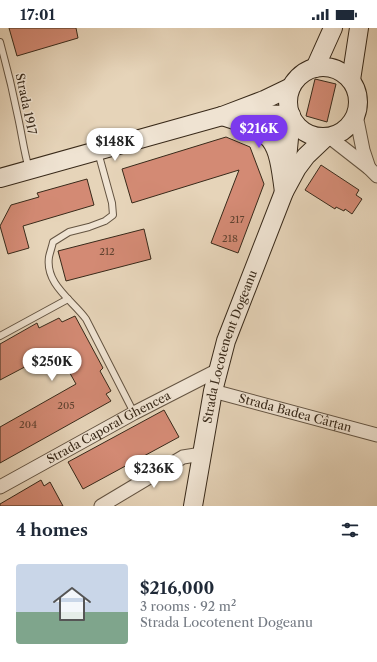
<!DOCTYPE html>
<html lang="en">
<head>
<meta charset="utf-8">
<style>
	:root { --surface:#fff; --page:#f2f2f3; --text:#1f2937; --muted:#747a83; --accent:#7c3aed }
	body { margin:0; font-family:"Libre Caslon Text",serif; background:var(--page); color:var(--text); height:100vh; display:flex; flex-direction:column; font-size:15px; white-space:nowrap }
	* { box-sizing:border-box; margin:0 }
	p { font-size:13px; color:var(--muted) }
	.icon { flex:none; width:22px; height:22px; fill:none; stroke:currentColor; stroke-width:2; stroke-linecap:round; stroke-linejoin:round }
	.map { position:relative; height:478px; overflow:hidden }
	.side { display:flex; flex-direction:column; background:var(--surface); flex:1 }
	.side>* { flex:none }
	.price { position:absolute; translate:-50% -34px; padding:0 9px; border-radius:14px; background:#fff; color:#222; font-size:13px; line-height:26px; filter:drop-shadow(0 1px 2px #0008) }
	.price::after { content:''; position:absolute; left:50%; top:24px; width:12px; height:9px; margin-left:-6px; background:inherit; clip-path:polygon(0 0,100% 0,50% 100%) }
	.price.active { background:var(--accent); color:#fff }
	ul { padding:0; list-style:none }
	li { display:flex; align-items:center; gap:12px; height:100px; padding:0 16px }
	li span { display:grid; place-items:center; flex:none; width:112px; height:80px; border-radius:4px; color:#555 }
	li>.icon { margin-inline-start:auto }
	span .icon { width:48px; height:48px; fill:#fffc; stroke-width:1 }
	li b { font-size:17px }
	h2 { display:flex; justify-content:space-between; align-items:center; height:48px; padding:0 16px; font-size:17px }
	.status { display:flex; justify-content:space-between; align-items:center; height:28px; padding:0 20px; background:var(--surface); direction:ltr }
	.status svg { height:11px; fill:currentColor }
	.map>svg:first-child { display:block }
	.building { fill:#d38a74; stroke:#392a1a }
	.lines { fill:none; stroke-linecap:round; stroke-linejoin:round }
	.service-casing { stroke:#645442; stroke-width:8 }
	.minor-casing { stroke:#645442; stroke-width:15 }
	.secondary-casing { stroke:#392a1a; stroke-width:20 }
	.service { stroke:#efe3d2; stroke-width:6 }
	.minor { stroke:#efe3d2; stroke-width:13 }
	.secondary { stroke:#efe3d2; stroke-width:18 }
	.labels { text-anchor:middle; stroke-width:3; stroke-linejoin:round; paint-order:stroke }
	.number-label { font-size:10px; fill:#604230 }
	.street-label { font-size:12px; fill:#392a1a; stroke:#efe3d2 }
</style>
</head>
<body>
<div class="status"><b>17:01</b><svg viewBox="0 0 49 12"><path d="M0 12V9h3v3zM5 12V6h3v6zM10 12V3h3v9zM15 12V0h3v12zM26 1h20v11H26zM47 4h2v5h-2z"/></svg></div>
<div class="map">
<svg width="377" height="478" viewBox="0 0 377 478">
	<rect width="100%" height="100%" fill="#e6d4b9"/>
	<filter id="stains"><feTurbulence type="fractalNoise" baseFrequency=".005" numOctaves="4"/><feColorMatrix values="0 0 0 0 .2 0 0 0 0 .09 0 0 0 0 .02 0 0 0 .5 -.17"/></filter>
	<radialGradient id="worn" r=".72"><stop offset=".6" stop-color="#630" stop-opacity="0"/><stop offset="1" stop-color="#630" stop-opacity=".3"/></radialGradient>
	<g class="building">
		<polygon points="9,0 76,0 78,10 17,28"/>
		<polygon points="315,51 336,56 327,94 306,88"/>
		<polygon points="226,109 250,119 264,156 238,225 211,215 239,142 132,175 122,141"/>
		<polygon points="321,137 359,162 356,167 362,171 352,186 345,181 344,183 336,179 335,181 305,162"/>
		<polygon points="87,151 94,177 23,198 29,220 8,226 0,198 11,177 39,169 37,165"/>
		<polygon points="144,201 151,231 66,253 58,223"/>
		<polygon points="75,288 103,340 100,343 111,363 106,366 111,373 0,435 0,399 76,356 57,322 0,352 0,316 37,295 39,300 59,290 62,294"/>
		<polygon points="164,382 179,409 83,461 68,434"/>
		<polygon points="41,452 44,458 50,454 63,478 0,478 0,476"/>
	</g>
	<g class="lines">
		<defs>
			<g id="service">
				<path d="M0 14C7 39 13 64 18 89 22 107 24 124 29 141"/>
				<path d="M98 124 112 175 113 187 105 193 89 199 69 204 53 214C52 219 50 224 49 229 45 256 72 272 86 291L134 385"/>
				<polyline points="0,308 68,271"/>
			</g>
			<g id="minor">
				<polyline points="356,87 363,122 369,140"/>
				<polyline points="328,108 369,140 377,148"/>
				<path id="s1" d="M213 363 377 407"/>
				<path id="s2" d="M0 459 134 385 218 342"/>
				<polyline points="101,478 183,429 202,426"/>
			</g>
			<g id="secondary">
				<circle cx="323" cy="74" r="35"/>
				<polyline points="315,40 333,0"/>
				<polyline points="351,52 359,0"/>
				<polyline points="240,86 291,87"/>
				<path d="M222 88C275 105 277 109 284 164"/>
				<polyline points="286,142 291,89"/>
				<polyline points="0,150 222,88 264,72 291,59"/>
				<path id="s3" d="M193 478 213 363 226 313 284 164 297 140 306 128 326 109"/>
			</g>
		</defs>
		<use href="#service" class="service-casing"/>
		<use href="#minor" class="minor-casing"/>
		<use href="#secondary" class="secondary-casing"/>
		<use href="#service" class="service"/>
		<use href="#minor" class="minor"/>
		<use href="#secondary" class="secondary"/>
	</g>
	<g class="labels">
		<g class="number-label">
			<text x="237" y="195">217</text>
			<text x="230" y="214">218</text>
			<text x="107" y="227">212</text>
			<text x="66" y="381">205</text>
			<text x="28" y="400">204</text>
		</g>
		<g class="street-label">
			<text transform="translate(26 76) rotate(78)" y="4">Strada 1917</text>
			<text dy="4" stroke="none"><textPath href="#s3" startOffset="164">Strada Locotenent Dogeanu</textPath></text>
			<text dy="4" stroke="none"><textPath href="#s1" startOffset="85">Strada Badea Cârțan</textPath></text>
			<text dy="4" stroke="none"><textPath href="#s2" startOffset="124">Strada Caporal Ghencea</textPath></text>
		</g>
	</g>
	<rect width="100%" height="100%" filter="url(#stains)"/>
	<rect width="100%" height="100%" fill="url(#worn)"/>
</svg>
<b class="price active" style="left:259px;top:121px">$216K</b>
<b class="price" style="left:115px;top:134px">$148K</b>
<b class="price" style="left:52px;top:354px">$250K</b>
<b class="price" style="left:154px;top:461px">$236K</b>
</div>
<section class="side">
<h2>4 homes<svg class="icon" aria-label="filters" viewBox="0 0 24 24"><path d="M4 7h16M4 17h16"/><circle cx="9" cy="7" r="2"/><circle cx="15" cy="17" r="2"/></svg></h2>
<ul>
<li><span style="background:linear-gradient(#c9d6e8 60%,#7fa58c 0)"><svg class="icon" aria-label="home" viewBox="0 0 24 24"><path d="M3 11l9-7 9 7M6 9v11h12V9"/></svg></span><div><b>$216,000</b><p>3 rooms · 92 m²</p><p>Strada Locotenent Dogeanu</p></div></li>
</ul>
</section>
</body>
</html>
